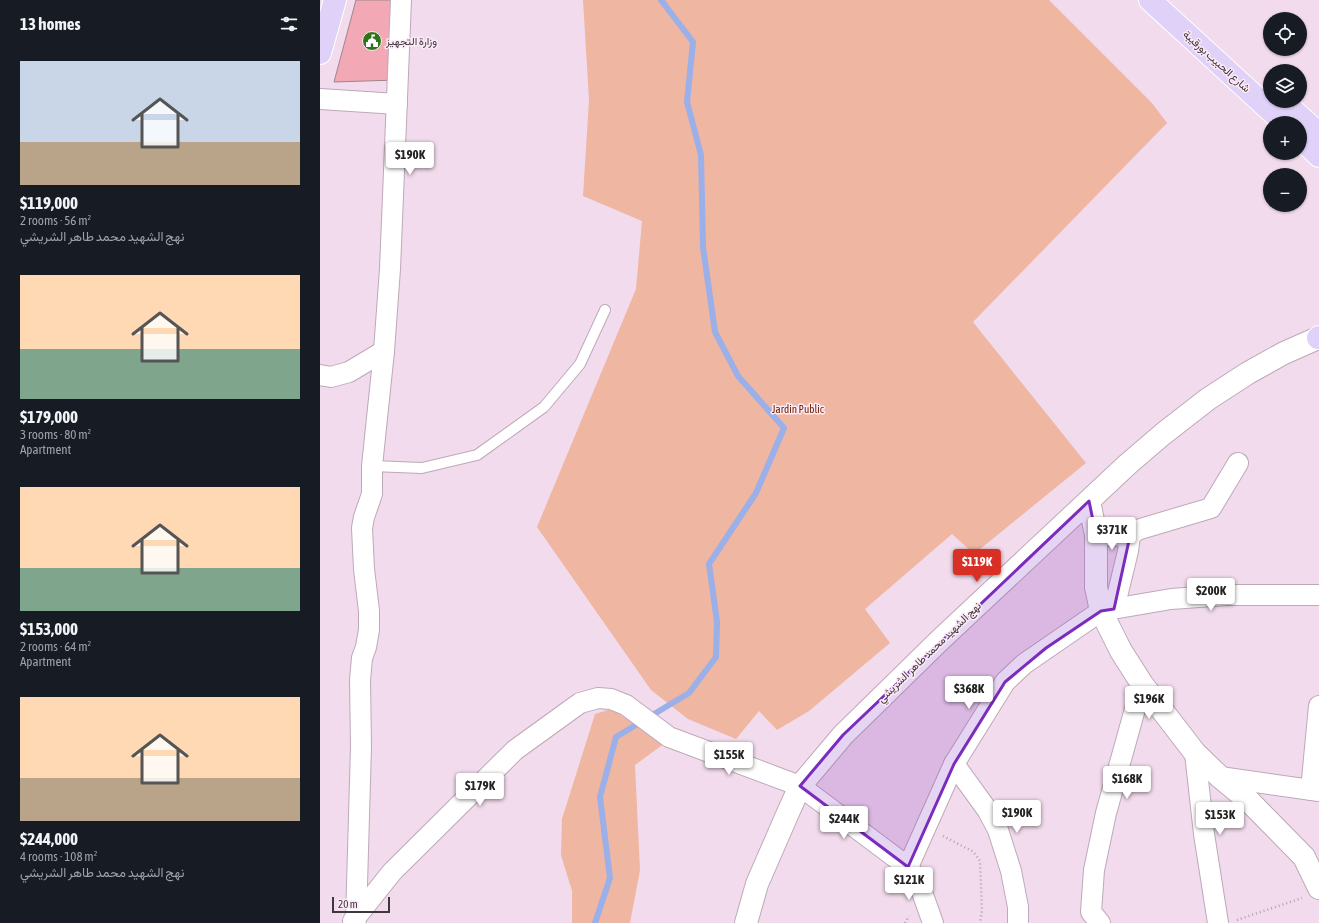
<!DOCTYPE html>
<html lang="en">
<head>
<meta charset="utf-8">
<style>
	:root { --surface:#171b24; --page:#20242c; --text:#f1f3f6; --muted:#9ea1a6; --accent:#d93025 }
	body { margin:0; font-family:"Asap Condensed",Vazirmatn,sans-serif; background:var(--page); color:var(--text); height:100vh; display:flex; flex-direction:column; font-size:15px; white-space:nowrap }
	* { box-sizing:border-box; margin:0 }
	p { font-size:13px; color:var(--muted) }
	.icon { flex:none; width:22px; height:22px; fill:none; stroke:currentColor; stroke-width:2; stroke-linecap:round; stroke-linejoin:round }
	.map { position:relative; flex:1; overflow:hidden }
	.side { display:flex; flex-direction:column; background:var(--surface); width:320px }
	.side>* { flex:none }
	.buttons { position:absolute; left:943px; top:12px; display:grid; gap:8px }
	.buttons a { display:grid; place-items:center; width:44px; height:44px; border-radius:50%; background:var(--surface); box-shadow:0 1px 3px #0004; font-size:20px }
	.scale { position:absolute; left:12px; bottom:10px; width:58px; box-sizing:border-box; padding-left:4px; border:2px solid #40373d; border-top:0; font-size:11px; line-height:14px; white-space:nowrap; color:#40373d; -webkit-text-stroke:3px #fceaf7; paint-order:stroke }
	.price { position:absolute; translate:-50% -34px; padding:0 9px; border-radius:4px; background:#fff; color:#222; font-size:13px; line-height:26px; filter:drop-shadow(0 1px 2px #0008) }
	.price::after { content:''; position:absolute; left:50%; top:24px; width:12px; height:9px; margin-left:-6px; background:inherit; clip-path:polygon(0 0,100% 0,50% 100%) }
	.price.active { background:var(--accent); color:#fff }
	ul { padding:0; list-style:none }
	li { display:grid; align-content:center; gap:8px; height:212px; padding:0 20px }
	li span { display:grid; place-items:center; height:124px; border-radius:0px; color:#555 }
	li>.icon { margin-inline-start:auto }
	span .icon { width:72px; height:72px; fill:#fffc; stroke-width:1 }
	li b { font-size:17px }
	h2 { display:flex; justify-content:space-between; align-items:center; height:48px; padding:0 20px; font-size:17px }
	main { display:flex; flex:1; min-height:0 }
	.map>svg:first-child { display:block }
	.green { fill:#efb6a2 }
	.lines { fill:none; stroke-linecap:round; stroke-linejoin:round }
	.stream { stroke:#9bafe9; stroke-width:6 }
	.building { fill:#f2a9b5; stroke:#a08589 }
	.service-casing { stroke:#bea9b8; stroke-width:12 }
	.minor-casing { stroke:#bea9b8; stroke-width:22 }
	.tertiary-casing { stroke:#bea9b8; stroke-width:24 }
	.primary-casing { stroke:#fff; stroke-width:24 }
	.path { stroke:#b3a1ae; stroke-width:2.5; stroke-dasharray:1 3; stroke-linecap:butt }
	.service { stroke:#fff; stroke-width:10 }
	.minor { stroke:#fff; stroke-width:20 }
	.tertiary { stroke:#fff; stroke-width:22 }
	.primary { stroke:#e0d1f8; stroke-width:22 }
	.marked { fill:#7b2cbf; fill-opacity:0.2; stroke:#7b2cbf; stroke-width:3; stroke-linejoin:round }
	.labels { text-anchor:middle; stroke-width:3; stroke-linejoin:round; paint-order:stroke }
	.poi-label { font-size:11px; fill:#40373d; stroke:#fceaf7; text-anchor:start }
	.street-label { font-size:11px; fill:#40373d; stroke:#fceaf7 }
	.park-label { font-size:11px; fill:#712400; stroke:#fceaf7 }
</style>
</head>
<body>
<main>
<section class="side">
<h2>13 homes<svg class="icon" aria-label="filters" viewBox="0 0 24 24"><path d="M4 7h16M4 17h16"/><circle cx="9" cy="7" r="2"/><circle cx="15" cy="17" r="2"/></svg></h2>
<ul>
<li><span style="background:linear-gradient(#c9d6e8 65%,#b9a48a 0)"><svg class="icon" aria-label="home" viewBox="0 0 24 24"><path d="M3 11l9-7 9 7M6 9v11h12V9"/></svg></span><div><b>$119,000</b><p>2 rooms · 56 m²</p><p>نهج الشهيد محمد طاهر الشريشي</p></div></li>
<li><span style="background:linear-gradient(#ffd9b3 60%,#7fa58c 0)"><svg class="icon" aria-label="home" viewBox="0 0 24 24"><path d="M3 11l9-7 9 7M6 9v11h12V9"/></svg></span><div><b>$179,000</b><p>3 rooms · 80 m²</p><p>Apartment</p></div></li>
<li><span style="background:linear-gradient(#ffd9b3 65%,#7fa58c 0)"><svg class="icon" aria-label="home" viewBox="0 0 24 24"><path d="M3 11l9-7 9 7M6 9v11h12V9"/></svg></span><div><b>$153,000</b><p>2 rooms · 64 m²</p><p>Apartment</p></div></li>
<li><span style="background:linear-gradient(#ffd9b3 65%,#b9a48a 0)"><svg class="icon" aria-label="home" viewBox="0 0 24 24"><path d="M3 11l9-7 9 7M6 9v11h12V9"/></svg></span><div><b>$244,000</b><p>4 rooms · 108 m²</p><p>نهج الشهيد محمد طاهر الشريشي</p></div></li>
</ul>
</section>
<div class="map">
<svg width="999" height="923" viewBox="0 0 999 923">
	<rect width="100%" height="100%" fill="#f2dbec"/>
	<g class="green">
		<polygon points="263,0 729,0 832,103 847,123 653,322 766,463 654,554 632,534 545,609 570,643 489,711 457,730 439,711 416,739 368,719 331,690 217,527 316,289 322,221 263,196 269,100"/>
		<polygon points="291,709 345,743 315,765 320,870 310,923 252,923 252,891 241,855 242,819 275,714"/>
	</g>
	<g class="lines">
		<polyline class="stream" points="275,923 290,878 280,797 296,737 369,693 396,657 397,622 389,564 436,493 464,428 418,376 395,332 383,247 381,155 367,102 373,42 341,0"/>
	</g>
	<polygon class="building" points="36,0 72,0 77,80 14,82"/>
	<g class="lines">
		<defs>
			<polyline id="service" points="52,466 102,468 157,455 224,407 260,364 285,310"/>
			<g id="minor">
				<polyline points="0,99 77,104"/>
				<polyline points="0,375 11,377 29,372 64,351"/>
				<polyline points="776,535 810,536"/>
				<polyline points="794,609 808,551 810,536 817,530 891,508 918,463"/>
				<polyline points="875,753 884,834 898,923"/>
				<polyline points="634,764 668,811 678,830 691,871 698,907 698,923"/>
				<polyline points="900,777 999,791"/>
				<polyline points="991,790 999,706"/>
				<polyline points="588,867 634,764 685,682 704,664 781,611 851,599 907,595 999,595"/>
				<polyline points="36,919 41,747 40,680 42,658 46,647 49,630 49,611 44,569 42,528 44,517 52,494 52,466 64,351 70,269 81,0"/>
				<polyline points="33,921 72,872 195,750 260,703 278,698 291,699 306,705 349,737 480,786 588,867 598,881 613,923"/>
				<polyline points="780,923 771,912 774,870 786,813 822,684"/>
			</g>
			<g id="tertiary">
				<polyline points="769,501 776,535 776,587 781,611 801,651 822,684 875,753 900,777 929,801 984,857 999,888"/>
				<polyline points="426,923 437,884 467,815 480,786 523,735 619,641 808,464 843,434 888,399 928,373 964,353 998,338"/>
			</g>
			<g id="primary">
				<polyline points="830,0 964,123"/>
				<polyline points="0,53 15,0"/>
				<polyline points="963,101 999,134"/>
				<polyline points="980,138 999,156"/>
				<polyline points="998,338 999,337"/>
			</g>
		</defs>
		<use href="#service" class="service-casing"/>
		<use href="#minor" class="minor-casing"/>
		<use href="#tertiary" class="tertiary-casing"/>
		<use href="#primary" class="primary-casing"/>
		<g class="path">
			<polyline points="623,836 652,851 655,854 660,861 662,910 660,923"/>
			<polyline points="917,920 982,898"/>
			<polyline points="585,923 589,916"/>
		</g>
		<use href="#service" class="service"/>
		<use href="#minor" class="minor"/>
		<use href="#tertiary" class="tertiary"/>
		<use href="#primary" class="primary"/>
	</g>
	<path class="marked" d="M769 501 776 535 810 536 794 609 781 611 726 648 685 682 634 764 588 867 480 786 523 735Z"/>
	<defs>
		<symbol id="civic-disc" viewBox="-11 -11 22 22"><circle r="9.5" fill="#2d7518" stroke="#fceaf7"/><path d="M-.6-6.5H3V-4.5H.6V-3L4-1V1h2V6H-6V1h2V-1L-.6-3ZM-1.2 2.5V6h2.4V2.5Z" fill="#fff"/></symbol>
	</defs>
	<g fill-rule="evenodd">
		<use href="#civic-disc" x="41" y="30" width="22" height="22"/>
	</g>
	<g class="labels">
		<g class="poi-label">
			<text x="66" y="45">وزارة التجهيز</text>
		</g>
		<g class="street-label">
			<text transform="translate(897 61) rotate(42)" y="4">شارع الحبيب بورقيبة</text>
			<text transform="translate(609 652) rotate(-44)" y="4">نهج الشهيد محمد طاهر الشريشي</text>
		</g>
		<g class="park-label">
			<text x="478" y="413">Jardin Public</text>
		</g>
	</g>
</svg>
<div class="buttons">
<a><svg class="icon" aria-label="locate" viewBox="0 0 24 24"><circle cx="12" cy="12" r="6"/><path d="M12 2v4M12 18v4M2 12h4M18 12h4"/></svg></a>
<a><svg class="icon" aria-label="layers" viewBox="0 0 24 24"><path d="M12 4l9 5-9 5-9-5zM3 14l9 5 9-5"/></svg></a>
<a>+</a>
<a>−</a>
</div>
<div class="scale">20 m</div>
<b class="price" style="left:90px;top:176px">$190K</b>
<b class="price" style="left:792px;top:551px">$371K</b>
<b class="price active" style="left:657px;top:583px">$119K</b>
<b class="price" style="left:891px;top:612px">$200K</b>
<b class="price" style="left:649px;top:710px">$368K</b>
<b class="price" style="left:829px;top:720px">$196K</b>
<b class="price" style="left:409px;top:776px">$155K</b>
<b class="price" style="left:807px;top:800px">$168K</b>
<b class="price" style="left:160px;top:807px">$179K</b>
<b class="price" style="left:697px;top:834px">$190K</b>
<b class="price" style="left:900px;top:836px">$153K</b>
<b class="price" style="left:524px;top:840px">$244K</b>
<b class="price" style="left:589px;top:901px">$121K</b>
</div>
</main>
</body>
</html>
